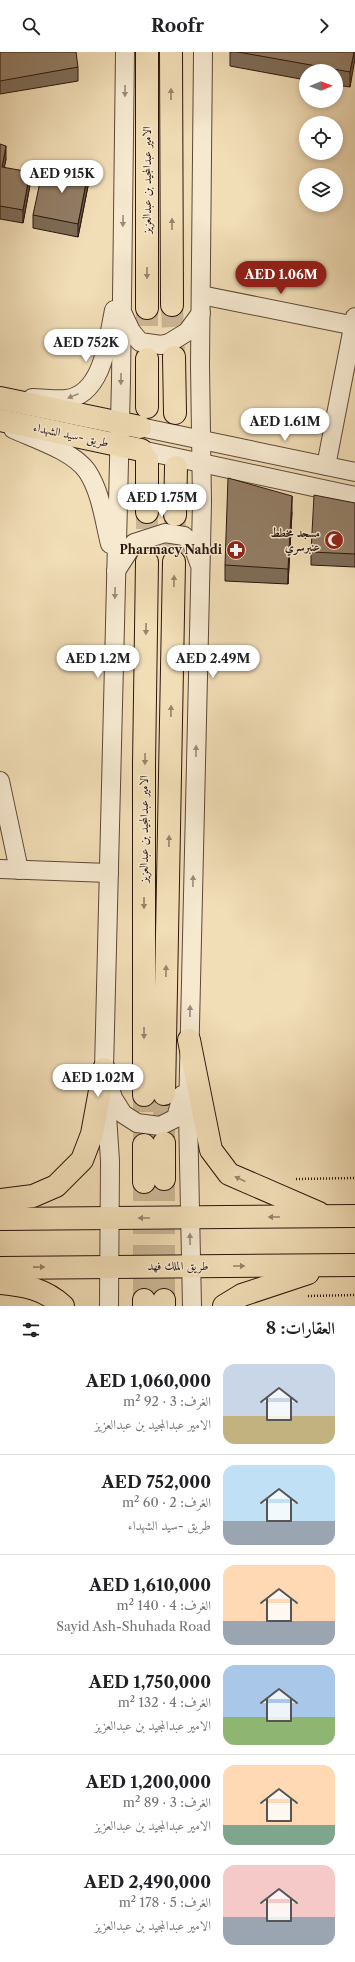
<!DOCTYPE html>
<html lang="ar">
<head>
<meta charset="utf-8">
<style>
	:root { --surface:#fff; --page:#f2f2f2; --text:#202124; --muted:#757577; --line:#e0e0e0; --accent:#8f2418 }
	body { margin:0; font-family:"Libre Caslon Text",Amiri,serif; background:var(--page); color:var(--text); direction:rtl; height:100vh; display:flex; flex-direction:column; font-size:15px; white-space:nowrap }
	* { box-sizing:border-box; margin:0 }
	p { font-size:13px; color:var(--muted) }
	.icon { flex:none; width:22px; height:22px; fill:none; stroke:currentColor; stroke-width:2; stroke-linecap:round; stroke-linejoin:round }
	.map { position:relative; height:1254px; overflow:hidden; direction:ltr }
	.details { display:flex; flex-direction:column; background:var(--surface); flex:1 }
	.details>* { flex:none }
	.needle { width:26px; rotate:89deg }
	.fabs { position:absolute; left:299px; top:12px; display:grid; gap:8px }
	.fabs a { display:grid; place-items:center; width:44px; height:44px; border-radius:50%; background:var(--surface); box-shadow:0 2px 6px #0003; font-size:20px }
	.price { position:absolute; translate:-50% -34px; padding:0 9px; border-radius:14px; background:#fff; color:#222; font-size:13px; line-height:26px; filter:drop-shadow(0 1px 2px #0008) }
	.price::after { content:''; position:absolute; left:50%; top:24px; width:12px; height:9px; margin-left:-6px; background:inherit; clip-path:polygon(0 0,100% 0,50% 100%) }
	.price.selected { background:var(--accent); color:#fff }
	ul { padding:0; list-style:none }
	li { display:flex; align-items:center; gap:12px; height:100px; padding:0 20px }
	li+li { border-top:1px solid var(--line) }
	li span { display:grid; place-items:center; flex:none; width:112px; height:80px; border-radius:12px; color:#555 }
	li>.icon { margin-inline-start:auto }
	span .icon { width:48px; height:48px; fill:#fffc; stroke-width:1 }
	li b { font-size:17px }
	h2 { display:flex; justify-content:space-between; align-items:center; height:48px; padding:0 20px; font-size:17px }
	header { display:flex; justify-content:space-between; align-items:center; height:52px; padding:0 20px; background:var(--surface); font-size:18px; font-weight:700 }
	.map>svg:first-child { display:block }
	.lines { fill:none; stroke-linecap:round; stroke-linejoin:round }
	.major-tunnel { stroke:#cab594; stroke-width:22; stroke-dasharray:22 11; stroke-linecap:butt }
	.minor-casing { stroke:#5d4837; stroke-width:20 }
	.major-casing { stroke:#2c160d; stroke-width:24 }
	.path { stroke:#2c160d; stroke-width:2.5; stroke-dasharray:1 2; stroke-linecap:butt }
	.minor { stroke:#f6e9d0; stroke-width:18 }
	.major { stroke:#f1ddb6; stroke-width:22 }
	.wall { fill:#7e6c57; stroke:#2c160d }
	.shaded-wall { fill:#665847; stroke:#2c160d }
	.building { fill:#927d65; stroke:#2c160d }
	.oneway { fill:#9b8a78 }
	.oneway2 { fill:#98836a }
	.labels { text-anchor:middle; stroke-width:3; stroke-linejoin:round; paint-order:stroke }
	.street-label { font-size:12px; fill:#2c160d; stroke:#f6e9d0 }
	.poi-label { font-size:12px; font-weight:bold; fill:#2c160d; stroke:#f6e9d0; text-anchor:end }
</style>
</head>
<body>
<header><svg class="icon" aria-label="forward" viewBox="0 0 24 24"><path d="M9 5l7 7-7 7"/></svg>Roofr<svg class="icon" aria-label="search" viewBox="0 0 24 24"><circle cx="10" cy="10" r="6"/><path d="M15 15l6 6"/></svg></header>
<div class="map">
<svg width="355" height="1254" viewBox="0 0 355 1254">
	<rect width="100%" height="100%" fill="#f1ddb6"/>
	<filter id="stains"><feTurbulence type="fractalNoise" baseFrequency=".005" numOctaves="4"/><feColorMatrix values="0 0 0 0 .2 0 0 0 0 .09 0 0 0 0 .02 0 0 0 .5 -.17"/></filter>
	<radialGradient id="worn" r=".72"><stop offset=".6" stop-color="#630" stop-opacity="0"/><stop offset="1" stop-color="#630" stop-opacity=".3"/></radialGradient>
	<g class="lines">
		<g class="major-tunnel">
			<polyline points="172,253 174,305"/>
			<polyline points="147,307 147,256"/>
			<polyline points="147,510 147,460"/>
			<polyline points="174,510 175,463"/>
			<polyline points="164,1042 164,1091"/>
			<polyline points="144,1093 144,1043"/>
			<polyline points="144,1248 144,1130"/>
			<polyline points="164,1248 164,1127"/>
		</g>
		<defs>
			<g id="minor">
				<polyline points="201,243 355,274"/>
				<polyline points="123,262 131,279 140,290 161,293 169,291 187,280 201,261"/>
				<path d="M32 346C43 346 55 348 66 347 103 343 108 287 114 258"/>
				<polyline points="140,375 355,420"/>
				<path d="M13 377C35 387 73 399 87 419 101 440 104 468 110 492"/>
				<polyline points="141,398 355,444"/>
				<polyline points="326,414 355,265"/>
				<polyline points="116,519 134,491 165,481 184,484 192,491 199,511"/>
				<polyline points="0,729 19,818"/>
				<polyline points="0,817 109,821"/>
				<polyline points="109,1033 113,1046 123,1062 137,1071 160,1074 176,1066 182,1043"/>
				<polyline points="109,1254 110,1109 104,1017 121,329 125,0"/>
				<polyline points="192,1254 188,1061 202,450 200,313 203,0"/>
			</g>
			<g id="major">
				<polyline points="147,0 147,256"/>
				<polyline points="171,0 172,253"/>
				<polyline points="174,305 175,361"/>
				<polyline points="0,346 140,375"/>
				<polyline points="147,355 147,307"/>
				<polyline points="0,368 141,398"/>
				<polyline points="147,460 147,408"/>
				<polyline points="175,463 176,415"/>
				<polyline points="189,988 211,1098 229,1122 319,1161"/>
				<polyline points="164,1042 174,510"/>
				<polyline points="144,1043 144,713 147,510"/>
				<polyline points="164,1091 164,1127"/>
				<polyline points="144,1093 144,1130"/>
				<polyline points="0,1148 33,1144 56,1134 82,1108 92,1082 104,1017"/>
				<polyline points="0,1167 355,1164"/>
				<polyline points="0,1216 355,1213"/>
				<path d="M0 1231C24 1233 45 1237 63 1254"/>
				<polyline points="144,1248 144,1254"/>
				<polyline points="164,1248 164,1254"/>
				<polyline points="224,1254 242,1243 308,1221"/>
			</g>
		</defs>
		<use href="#minor" class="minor-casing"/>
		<use href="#major" class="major-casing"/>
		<g class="path">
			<polyline points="296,1127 355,1126"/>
			<polyline points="308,1244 355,1243"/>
		</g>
		<use href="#minor" class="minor"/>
		<use href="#major" class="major"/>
	</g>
	<g class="wall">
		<polygon points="0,0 78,15 78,29 0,42"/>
		<polygon points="230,0 355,0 350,35 336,33 336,19 306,19 306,28 230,14"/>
		<polygon points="0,92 6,107 4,115 30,133 23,171 0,167"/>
		<polygon points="89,129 78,185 33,176 33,163"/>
		<polygon points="355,451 355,515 311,513 311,500"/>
		<polygon points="292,460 288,532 225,529 225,513"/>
	</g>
	<g class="shaded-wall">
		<polygon points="354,0 355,0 355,7 350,35 350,20"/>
		<polygon points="6,94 6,107 2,128 2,115"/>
		<polygon points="89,116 89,129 78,185 78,172"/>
		<polygon points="30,120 30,133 23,171 23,158"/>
		<polygon points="292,444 292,460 288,532 288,517"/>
	</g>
	<g class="building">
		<polygon points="0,0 76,0 78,15 0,29"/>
		<polygon points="238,0 354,0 350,20"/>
		<polygon points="0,92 6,94 2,115 30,120 23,158 0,154"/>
		<polygon points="65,111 89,116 78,172 33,163 43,116 63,121"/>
		<polygon points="228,426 292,444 288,517 225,513"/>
		<polygon points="314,443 355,451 355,502 311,500"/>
	</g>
	<defs><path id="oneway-solid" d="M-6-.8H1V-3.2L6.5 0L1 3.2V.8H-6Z"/></defs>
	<g class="oneway">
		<use href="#oneway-solid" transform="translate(125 39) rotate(91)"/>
		<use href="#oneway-solid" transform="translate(123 169) rotate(91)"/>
		<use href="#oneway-solid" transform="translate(121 327) rotate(91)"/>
		<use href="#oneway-solid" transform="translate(73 344) rotate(158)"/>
		<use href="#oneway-solid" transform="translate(115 541) rotate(91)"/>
		<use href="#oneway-solid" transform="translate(196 699) rotate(-89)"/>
		<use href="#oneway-solid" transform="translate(193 829) rotate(-89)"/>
		<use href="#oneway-solid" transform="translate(190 959) rotate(-89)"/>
		<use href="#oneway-solid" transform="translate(190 1187) rotate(-91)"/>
	</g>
	<g class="oneway2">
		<use href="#oneway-solid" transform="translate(171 42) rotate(-90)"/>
		<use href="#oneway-solid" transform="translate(172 172) rotate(-90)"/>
		<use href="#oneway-solid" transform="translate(147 221) rotate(90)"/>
		<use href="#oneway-solid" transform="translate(174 529) rotate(-89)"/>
		<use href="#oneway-solid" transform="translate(146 577) rotate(91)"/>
		<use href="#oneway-solid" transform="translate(171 659) rotate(-89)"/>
		<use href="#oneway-solid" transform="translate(145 707) rotate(91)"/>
		<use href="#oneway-solid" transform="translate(169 789) rotate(-89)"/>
		<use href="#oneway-solid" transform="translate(144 851) rotate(90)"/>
		<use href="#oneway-solid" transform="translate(166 919) rotate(-89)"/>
		<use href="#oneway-solid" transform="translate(144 981) rotate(90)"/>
		<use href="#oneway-solid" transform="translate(240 1127) rotate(-154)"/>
		<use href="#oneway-solid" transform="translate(274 1165) rotate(180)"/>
		<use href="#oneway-solid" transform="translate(144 1166) rotate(180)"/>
		<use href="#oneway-solid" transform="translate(239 1214)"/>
		<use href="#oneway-solid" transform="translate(39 1215) rotate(-1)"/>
	</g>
	<defs>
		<symbol id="mosque-disc" viewBox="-11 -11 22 22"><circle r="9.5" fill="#8f2418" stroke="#f6e9d0"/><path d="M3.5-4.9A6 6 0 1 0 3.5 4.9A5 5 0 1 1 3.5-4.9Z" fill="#fff"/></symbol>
		<symbol id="pharmacy-disc" viewBox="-11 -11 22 22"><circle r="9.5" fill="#8f2418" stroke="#f6e9d0"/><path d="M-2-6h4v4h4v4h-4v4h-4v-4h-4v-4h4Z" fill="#fff"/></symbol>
	</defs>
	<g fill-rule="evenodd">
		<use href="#mosque-disc" x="323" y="477" width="22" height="22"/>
		<use href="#pharmacy-disc" x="225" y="487" width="22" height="22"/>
	</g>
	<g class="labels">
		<g class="street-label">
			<text transform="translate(147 128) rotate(-90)" y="4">الامير عبدالمجيد بن عبدالعزيز</text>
			<text transform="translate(71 383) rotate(12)" y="4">طريق -سيد الشهداء</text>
			<text transform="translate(144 777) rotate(-90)" y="4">الامير عبدالمجيد بن عبدالعزيز</text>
			<text x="178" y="1218">طريق الملك فهد</text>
		</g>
		<g class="poi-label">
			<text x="320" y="485">مسجد مخطط<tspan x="320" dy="14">عنبرسري</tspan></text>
			<text x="222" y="502">Pharmacy Nahdi</text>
		</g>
	</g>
	<rect width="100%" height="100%" filter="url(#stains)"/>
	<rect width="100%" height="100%" fill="url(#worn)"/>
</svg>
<div class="fabs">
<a><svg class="needle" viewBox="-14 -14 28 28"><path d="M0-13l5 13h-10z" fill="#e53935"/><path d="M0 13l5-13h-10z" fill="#757577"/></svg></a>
<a><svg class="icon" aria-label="locate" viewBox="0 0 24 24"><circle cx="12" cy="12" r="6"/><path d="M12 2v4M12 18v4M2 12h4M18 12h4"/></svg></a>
<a><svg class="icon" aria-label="layers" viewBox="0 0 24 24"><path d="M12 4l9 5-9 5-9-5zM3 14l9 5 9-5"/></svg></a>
</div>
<b class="price" style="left:62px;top:142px">AED 915K</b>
<b class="price selected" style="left:281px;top:243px">AED 1.06M</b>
<b class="price" style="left:86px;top:311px">AED 752K</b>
<b class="price" style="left:285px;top:390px">AED 1.61M</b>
<b class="price" style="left:162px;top:466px">AED 1.75M</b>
<b class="price" style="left:98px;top:627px">AED 1.2M</b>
<b class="price" style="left:213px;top:627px">AED 2.49M</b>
<b class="price" style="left:98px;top:1046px">AED 1.02M</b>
</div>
<section class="details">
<h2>العقارات: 8<svg class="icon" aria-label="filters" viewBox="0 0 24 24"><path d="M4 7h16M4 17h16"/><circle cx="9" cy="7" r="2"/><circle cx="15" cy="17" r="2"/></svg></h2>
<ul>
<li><span style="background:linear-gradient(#c9d6e8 65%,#c2b280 0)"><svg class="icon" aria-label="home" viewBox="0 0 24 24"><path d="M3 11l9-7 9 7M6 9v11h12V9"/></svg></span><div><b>AED 1,060,000</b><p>الغرف: 3 · 92 m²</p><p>الامير عبدالمجيد بن عبدالعزيز</p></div></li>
<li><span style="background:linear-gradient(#bfe0f5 70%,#9aa5b1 0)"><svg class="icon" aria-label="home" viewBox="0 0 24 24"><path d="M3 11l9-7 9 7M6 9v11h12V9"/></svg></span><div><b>AED 752,000</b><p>الغرف: 2 · 60 m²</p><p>طريق -سيد الشهداء</p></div></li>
<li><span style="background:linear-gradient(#ffd9b3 70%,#9aa5b1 0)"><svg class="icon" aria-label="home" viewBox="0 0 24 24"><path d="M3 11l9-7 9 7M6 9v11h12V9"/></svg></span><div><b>AED 1,610,000</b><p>الغرف: 4 · 140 m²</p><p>Sayid Ash-Shuhada Road</p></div></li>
<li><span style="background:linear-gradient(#a9c7e8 65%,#8fb573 0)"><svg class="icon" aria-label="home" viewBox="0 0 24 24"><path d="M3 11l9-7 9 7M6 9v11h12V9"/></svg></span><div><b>AED 1,750,000</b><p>الغرف: 4 · 132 m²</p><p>الامير عبدالمجيد بن عبدالعزيز</p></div></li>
<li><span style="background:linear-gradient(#ffd9b3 75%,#7fa58c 0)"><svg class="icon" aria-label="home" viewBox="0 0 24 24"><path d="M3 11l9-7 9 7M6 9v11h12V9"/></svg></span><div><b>AED 1,200,000</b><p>الغرف: 3 · 89 m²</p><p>الامير عبدالمجيد بن عبدالعزيز</p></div></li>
<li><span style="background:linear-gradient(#f6c9c9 65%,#9aa5b1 0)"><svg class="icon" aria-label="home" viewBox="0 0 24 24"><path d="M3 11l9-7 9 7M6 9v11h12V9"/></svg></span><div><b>AED 2,490,000</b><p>الغرف: 5 · 178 m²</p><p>الامير عبدالمجيد بن عبدالعزيز</p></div></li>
</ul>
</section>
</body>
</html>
